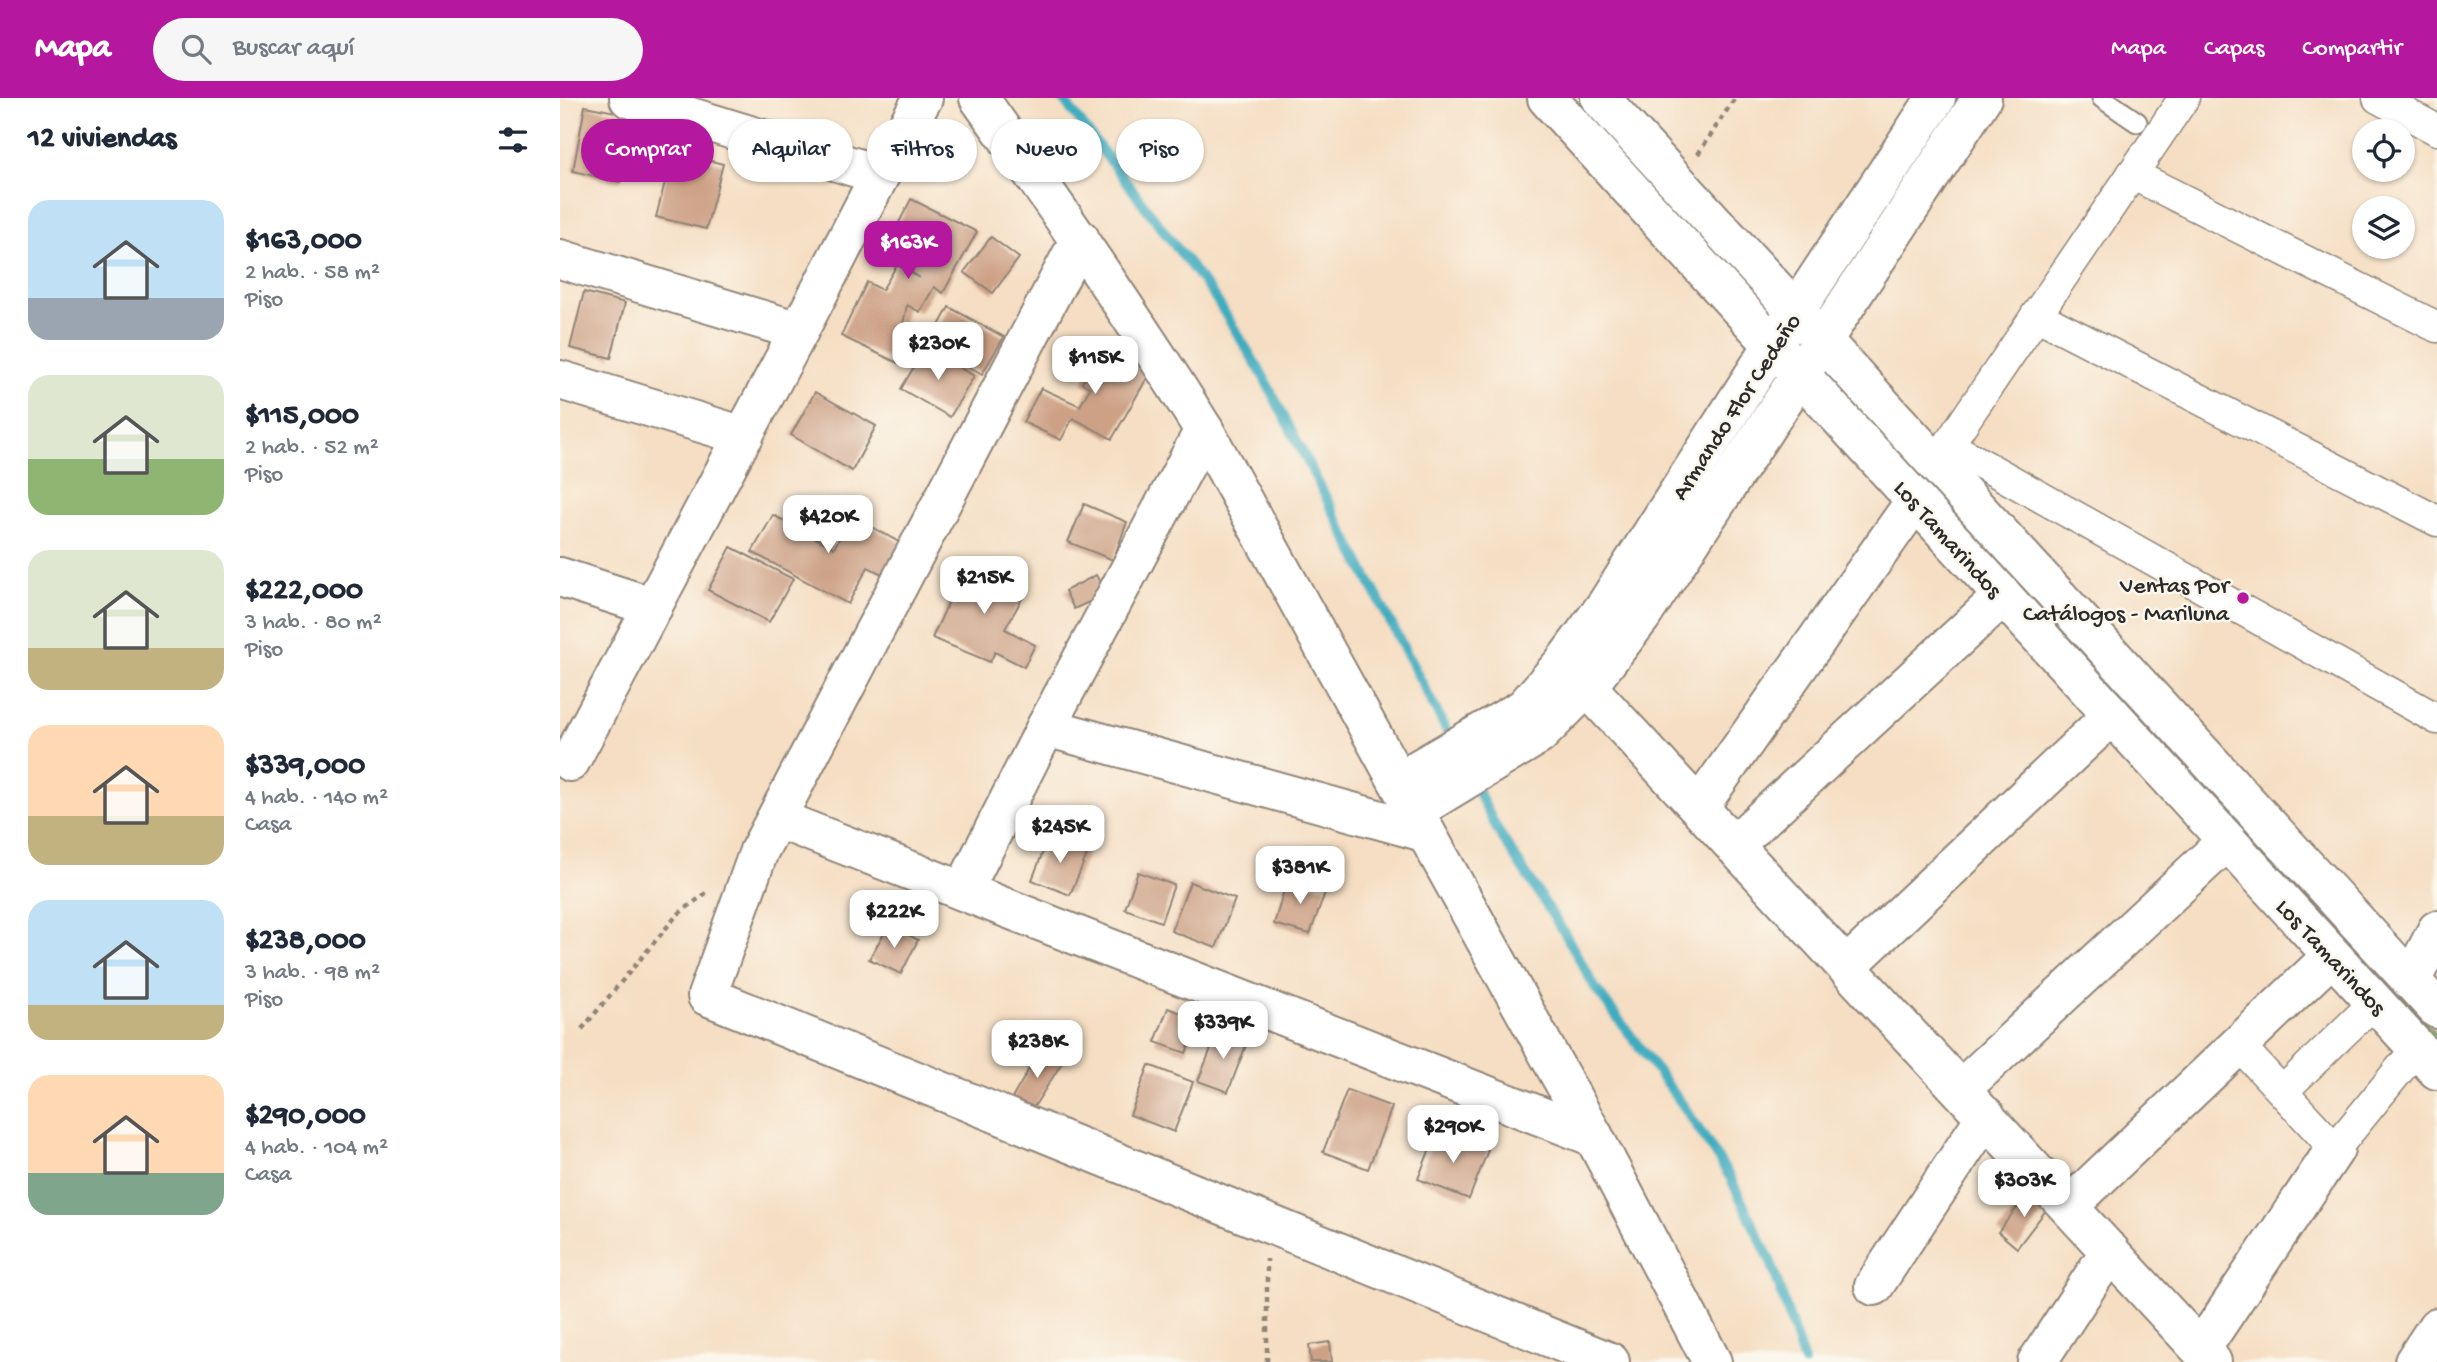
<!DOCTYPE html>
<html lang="es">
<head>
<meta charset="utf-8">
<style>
	:root { --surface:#fff; --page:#f6f6f7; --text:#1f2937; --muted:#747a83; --accent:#b5179e }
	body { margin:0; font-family:"Gochi Hand",sans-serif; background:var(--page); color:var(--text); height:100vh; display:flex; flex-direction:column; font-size:26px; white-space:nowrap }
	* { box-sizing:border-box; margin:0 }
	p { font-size:23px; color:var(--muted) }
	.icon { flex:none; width:38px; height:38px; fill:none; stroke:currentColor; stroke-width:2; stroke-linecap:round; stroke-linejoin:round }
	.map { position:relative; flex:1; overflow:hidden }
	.details { display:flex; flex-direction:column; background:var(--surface); width:560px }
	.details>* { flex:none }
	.top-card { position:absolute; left:21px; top:21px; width:665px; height:63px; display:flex; gap:14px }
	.controls { position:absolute; left:1792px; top:21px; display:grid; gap:14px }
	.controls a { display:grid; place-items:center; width:63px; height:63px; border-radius:50%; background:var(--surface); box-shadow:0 2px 5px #0004; font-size:35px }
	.price { position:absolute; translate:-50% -60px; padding:0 16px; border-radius:14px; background:#fff; color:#222; font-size:23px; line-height:46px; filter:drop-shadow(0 2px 4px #0008) }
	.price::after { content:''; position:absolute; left:50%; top:42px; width:21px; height:16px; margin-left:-10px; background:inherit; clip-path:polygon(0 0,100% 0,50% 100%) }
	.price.current { background:var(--accent); color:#fff }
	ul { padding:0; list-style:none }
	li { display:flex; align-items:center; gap:21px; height:175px; padding:0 28px }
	li span { display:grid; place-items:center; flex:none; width:196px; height:140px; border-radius:21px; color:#555 }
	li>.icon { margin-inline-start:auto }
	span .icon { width:84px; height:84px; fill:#fffc; stroke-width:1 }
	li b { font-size:30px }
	h2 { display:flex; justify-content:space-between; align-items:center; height:84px; padding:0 28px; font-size:30px }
	.chip { padding:0 24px; border-radius:32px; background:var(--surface); box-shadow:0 2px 5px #0004; font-size:24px; line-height:63px }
	.chip.current { background:var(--accent); color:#fff }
	header { display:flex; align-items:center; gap:42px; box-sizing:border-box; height:98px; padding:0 35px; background:var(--accent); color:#fff }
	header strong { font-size:33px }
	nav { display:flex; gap:38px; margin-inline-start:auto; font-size:24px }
	.search { width:490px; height:63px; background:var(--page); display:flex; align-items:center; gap:18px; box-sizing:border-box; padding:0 24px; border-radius:38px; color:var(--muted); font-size:26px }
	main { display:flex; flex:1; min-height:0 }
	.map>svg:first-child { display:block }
	.green { fill:#98c776; stroke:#627950; stroke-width:2 }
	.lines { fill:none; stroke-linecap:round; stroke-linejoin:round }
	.stream { stroke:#41acbf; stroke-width:10 }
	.building { fill:#cda186 }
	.service-casing { stroke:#908477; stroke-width:23 }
	.pedestrian-casing { stroke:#908477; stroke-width:33 }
	.minor-casing { stroke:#908477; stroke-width:42 }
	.tertiary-casing { stroke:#908477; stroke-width:42 }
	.path { stroke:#908477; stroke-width:4.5; stroke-dasharray:5 5; stroke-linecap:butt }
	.service { stroke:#fff; stroke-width:19 }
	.pedestrian { stroke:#fff; stroke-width:30 }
	.minor { stroke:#fff; stroke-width:38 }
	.tertiary { stroke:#fff; stroke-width:38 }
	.poi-dot { fill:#b5179e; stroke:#fbf7ec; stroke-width:2.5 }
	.labels { text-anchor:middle; stroke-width:5; stroke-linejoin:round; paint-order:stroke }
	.street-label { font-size:24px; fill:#2b2b2b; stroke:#fbf7ec }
	.poi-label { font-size:24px; fill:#2b2b2b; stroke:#fbf7ec; text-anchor:end }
</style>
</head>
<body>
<header>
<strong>Mapa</strong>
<div class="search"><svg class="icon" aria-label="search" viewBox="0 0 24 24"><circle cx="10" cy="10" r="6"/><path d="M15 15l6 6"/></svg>Buscar aquí</div>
<nav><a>Mapa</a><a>Capas</a><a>Compartir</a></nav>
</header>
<main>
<section class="details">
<h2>12 viviendas<svg class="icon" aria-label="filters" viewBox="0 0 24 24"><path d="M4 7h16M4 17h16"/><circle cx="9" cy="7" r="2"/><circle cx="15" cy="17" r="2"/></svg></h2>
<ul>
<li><span style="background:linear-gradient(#bfe0f5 70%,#9aa5b1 0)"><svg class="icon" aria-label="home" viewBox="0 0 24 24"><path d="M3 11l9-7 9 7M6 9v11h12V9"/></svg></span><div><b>$163,000</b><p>2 hab. · 58 m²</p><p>Piso</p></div></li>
<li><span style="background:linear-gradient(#dfe7d0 60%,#8fb573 0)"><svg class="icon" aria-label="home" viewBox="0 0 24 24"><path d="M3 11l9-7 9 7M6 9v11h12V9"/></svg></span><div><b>$115,000</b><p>2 hab. · 52 m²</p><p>Piso</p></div></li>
<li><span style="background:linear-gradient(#dfe7d0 70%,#c2b280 0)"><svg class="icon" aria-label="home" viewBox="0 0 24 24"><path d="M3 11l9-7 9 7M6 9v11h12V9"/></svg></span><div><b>$222,000</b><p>3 hab. · 80 m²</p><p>Piso</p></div></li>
<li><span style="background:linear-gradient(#ffd9b3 65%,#c2b280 0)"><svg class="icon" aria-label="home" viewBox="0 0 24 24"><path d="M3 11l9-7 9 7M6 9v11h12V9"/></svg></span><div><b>$339,000</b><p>4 hab. · 140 m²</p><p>Casa</p></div></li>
<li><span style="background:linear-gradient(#bfe0f5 75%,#c2b280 0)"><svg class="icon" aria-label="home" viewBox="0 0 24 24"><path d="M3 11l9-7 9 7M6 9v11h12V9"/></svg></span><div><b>$238,000</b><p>3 hab. · 98 m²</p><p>Piso</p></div></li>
<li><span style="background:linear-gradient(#ffd9b3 70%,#7fa58c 0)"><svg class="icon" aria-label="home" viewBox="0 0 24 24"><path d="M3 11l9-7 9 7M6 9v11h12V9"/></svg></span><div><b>$290,000</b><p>4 hab. · 104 m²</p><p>Casa</p></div></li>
</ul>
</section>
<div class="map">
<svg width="1877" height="1264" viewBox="0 0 1877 1264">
	<rect width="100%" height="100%" fill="#fbf7ec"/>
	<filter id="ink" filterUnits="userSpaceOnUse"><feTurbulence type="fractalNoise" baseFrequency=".0143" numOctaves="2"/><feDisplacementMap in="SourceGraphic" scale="14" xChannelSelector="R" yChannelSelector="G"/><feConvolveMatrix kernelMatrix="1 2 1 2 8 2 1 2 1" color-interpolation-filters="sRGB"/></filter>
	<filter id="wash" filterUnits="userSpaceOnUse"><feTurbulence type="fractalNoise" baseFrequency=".00686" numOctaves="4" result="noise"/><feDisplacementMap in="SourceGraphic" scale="28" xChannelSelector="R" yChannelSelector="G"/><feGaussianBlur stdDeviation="1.57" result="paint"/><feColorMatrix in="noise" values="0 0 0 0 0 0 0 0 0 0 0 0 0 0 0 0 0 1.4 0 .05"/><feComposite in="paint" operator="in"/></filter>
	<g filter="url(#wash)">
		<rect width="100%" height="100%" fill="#f5dec3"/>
		<polygon class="green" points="1278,281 1877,937 1877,948 1273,286"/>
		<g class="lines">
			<g class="stream">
				<polyline points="502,0 656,201 702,276 892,643"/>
				<polyline points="913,684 938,733 1005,836 1036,891 1125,1010 1170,1079 1211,1164 1244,1264"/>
			</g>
		</g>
		<g id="blocks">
			<g class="building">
				<polygon points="25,8 81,19 74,55 67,55 60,84 13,73"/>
				<polygon points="113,53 163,66 146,131 96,119"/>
				<polygon points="351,101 417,134 383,195 374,189 360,214 347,207 343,226 361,239 344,268 281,238 307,184 322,192 337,167 360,180 323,156"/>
				<polygon points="431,139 459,160 433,195 404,174"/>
				<polygon points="24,194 65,205 51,260 10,250"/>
				<polygon points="389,209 444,239 422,276 369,246"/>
				<polygon points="546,242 594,268 552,341 513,320 501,342 463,324 481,290 520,308 530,290 522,285"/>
				<polygon points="365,250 414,278 390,319 341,291"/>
				<polygon points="255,294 316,328 292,373 231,337"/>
				<polygon points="524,406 567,424 553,462 508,444"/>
				<polygon points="213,417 274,450 292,418 341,445 324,477 308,469 288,506 192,454"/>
				<polygon points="171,449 233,481 209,524 148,492"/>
				<polygon points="408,462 468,490 445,531 475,547 464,569 435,554 430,564 372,540"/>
				<polygon points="536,477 546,496 514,511 505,493"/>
				<polygon points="490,736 529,752 510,797 472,782"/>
				<polygon points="578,774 614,787 601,824 565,811"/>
				<polygon points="727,782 767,789 750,836 714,826"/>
				<polygon points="630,784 675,801 656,850 611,833"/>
				<polygon points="329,827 358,842 341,876 309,861"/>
				<polygon points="608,910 639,922 626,955 595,944"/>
				<polygon points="659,931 688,942 668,994 638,983"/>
				<polygon points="480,952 503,963 472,1012 451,1002"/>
				<polygon points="589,967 633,984 614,1034 570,1017"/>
				<polygon points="787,992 832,1009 808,1071 763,1054"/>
				<polygon points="902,1016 928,1025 920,1045 895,1035"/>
				<polygon points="877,1033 928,1052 909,1101 858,1081"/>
				<polygon points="1470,1093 1490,1107 1457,1150 1438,1134"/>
				<polygon points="770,1244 772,1264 751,1264 749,1247"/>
			</g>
		</g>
	</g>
	<g filter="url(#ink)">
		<use href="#blocks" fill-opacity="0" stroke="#908477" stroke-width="2"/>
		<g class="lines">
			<defs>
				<polyline id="service" points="1542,0 1577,24"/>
				<g id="pedestrian">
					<polyline points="1624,0 1388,347 1877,621"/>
					<polyline points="1818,0 1877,32"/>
					<polyline points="1572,76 1877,229"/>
					<polyline points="1476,217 1877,423"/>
					<polyline points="1679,947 1775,1051 1857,950"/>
					<polyline points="1723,993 1815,904"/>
				</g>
				<g id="minor">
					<polyline points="69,0 320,77"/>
					<path d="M419 0C497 109 573 218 644 332L1034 1039 1152 1264"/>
					<polyline points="987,0 1877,972"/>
					<polyline points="1040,0 1877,911"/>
					<polyline points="520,141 199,753 147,898 1050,1264"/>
					<polyline points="0,161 239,233"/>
					<polyline points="0,282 184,338"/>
					<polyline points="0,479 93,509"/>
					<polyline points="1004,564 1652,1264"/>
					<polyline points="486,629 864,734"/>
					<polyline points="10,664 239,233 320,77 363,0"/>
					<polyline points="838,683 964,610 1004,564 1046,507 1213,247 1376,0"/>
					<polyline points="1139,709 1355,403"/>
					<polyline points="854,713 979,637 1028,588 1081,519 1422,0"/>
					<polyline points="218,721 1034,1039"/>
					<polyline points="1174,747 1443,498"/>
					<polyline points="403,793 486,629 644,332"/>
					<polyline points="1287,868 1552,617"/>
					<polyline points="1851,883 1877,832"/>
					<polyline points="1401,991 1667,743"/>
					<polyline points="1509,1108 1772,858"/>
					<polyline points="1314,1188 1426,1018"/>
					<polyline points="1641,1251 1775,1051"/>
					<polyline points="1477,1264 1550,1153"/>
				</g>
				<polyline id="tertiary" points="1854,1264 1877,1229"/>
			</defs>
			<use href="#service" class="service-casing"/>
			<use href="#pedestrian" class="pedestrian-casing"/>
			<use href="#minor" class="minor-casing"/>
			<use href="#tertiary" class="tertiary-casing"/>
			<g class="path">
				<polyline points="1138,56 1175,0"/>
				<polyline points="22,931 117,817 146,795"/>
				<polyline points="707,1264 707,1161"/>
			</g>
			<use href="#service" class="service"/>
			<use href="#pedestrian" class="pedestrian"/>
			<use href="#minor" class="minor"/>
			<use href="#tertiary" class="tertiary"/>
		</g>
	</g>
	<circle class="poi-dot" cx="1683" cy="500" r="7"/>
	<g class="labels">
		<g class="street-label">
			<text transform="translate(1175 308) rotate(-57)" y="8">Armando Flor Cedeño</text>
			<text transform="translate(1389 440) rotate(48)" y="8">Los Tamarindos</text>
			<text transform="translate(1772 858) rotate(47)" y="8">Los Tamarindos</text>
		</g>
		<g class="poi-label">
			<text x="1669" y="494">Ventas Por<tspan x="1669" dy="28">Catálogos - Mariluna</tspan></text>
		</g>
	</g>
</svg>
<div class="controls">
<a><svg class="icon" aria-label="locate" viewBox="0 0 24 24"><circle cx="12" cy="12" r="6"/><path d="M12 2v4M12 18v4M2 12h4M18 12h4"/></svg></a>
<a><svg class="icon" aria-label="layers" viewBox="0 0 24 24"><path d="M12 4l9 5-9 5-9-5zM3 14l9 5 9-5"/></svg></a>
</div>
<b class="price current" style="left:348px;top:183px">$163K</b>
<b class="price" style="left:378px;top:284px">$230K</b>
<b class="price" style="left:535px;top:298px">$115K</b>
<b class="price" style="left:268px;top:457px">$420K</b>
<b class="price" style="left:424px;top:518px">$215K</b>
<b class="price" style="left:500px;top:767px">$245K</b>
<b class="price" style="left:740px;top:808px">$381K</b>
<b class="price" style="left:334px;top:852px">$222K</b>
<b class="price" style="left:663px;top:963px">$339K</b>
<b class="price" style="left:477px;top:982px">$238K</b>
<b class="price" style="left:893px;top:1067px">$290K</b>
<b class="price" style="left:1464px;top:1121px">$303K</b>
<div class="top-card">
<a class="chip current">Comprar</a>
<a class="chip">Alquilar</a>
<a class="chip">Filtros</a>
<a class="chip">Nuevo</a>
<a class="chip">Piso</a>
</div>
</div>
</main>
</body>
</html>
